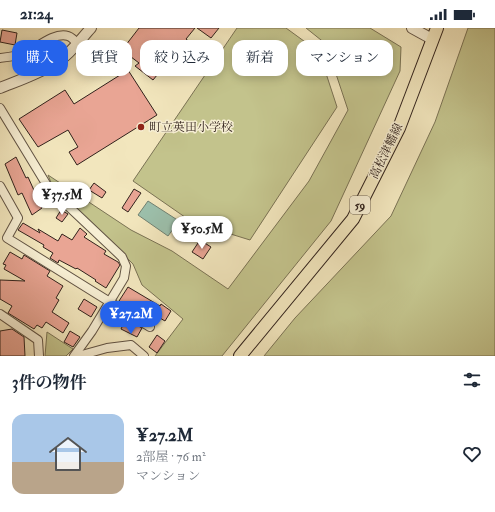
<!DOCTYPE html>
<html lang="ja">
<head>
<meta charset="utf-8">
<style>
	:root { --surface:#fff; --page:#f2f2f3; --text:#1f2937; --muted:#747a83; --accent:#2563eb }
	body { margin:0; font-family:"IM FELL Double Pica","Noto Serif JP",serif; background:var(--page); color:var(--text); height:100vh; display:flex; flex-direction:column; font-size:15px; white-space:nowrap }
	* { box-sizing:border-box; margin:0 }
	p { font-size:13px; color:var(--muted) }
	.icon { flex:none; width:22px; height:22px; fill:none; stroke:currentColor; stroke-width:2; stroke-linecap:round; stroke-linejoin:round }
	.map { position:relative; height:328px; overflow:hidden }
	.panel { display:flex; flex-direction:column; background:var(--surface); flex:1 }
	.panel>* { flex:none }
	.top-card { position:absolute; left:12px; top:12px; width:471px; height:36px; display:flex; gap:8px }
	.price { position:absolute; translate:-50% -34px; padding:0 9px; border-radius:14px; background:#fff; color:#222; font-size:13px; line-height:26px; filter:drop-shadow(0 1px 2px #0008) }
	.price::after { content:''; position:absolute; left:50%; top:24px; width:12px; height:9px; margin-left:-6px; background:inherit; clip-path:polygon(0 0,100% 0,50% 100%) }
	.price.active { background:var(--accent); color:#fff }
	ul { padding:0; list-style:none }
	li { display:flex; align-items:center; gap:12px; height:100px; padding:0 12px }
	li span { display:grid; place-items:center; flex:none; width:112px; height:80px; border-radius:12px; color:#555 }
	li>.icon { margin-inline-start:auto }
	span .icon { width:48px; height:48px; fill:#fffc; stroke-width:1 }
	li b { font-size:17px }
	h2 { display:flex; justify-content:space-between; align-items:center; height:48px; padding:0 12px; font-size:17px }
	.pill { padding:0 14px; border-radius:12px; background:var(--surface); box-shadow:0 2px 10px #0003; font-size:14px; line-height:36px }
	.pill.active { background:var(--accent); color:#fff }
	.status { display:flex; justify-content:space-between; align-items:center; height:28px; padding:0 20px; background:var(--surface); direction:ltr }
	.status svg { height:11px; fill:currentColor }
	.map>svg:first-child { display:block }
	.green { fill:#c3c38c; stroke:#7a7254 }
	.water { fill:#9cc0ac; stroke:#718172 }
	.building { fill:#e9a594; stroke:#31221c }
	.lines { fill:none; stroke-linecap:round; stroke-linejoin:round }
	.minor-casing { stroke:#615344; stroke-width:10 }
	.tertiary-casing { stroke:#615344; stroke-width:12 }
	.primary-casing { stroke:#31221c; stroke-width:14 }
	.minor { stroke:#f7efd4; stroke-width:8 }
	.tertiary { stroke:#f7efd4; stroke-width:10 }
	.primary { stroke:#f2e6bd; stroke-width:12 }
	.poi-dot { fill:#8f2418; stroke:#f7efd4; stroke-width:1.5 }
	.labels { text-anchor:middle; stroke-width:3; stroke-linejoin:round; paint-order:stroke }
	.shield { fill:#f7efd4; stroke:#6c6053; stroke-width:1 }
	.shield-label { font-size:11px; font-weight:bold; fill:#31221c }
	.poi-label { font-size:12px; fill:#31221c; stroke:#f7efd4; text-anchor:start }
	.street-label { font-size:12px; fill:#31221c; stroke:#f7efd4 }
</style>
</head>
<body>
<div class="status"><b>21:24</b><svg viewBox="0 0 49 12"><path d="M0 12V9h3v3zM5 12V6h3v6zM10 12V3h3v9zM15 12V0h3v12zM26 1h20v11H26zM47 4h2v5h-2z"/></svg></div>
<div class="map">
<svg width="495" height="328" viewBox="0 0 495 328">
	<rect width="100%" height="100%" fill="#f2e6bd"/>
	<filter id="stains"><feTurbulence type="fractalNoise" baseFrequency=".005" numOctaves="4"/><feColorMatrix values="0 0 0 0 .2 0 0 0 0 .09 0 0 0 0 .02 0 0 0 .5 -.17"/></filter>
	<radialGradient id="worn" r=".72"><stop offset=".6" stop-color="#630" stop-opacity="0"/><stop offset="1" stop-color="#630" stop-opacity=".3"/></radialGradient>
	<g class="green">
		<polygon points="237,0 286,0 319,24 337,79 250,212 192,194 133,153"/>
		<polygon points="306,0 370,0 401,19 400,43 331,193 222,328 155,328 183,291 142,257 133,236 52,157 48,147 131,202 172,223 228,261 309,153 348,82 326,16"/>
		<polygon points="468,0 495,0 495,328 264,328 295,290 391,188 435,94"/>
		<polygon points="47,304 73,321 66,328 45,328"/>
	</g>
	<polygon class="water" points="148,173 179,193 168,208 138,187"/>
	<g class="building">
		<polygon points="139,0 195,0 186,11 202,24 196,32 180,19 153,52 135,38 139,35 122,22"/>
		<polygon points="197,0 219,0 211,10"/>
		<polygon points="2,2 17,5 15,17 0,14"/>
		<polygon points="128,42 157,87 77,137 69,124 78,119 68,102 38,119 19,91 65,62 74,76"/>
		<polygon points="16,129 26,150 28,149 42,180 32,187 22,165 18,167 5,136"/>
		<polygon points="94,155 106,164 102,170 89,162"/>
		<polygon points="134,161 141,165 128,184 122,180"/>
		<polygon points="61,182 68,186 62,194 56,190"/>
		<polygon points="23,195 40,205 38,201 58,213 62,206 72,212 80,200 87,206 84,209 106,223 104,226 118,234 120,237 106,260 95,253 96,252 77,240 76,241 59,232 58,235 50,230 53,225 43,219 44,217 18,202"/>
		<polygon points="200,212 211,219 203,231 192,224"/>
		<polygon points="10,224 22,231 24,227 50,243 47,248 63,258 56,270 59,272 52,284 69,295 63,305 46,294 42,300 37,297 34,301 8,285 12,278 0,271 0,252 25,253 4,241 6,237 3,236"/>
		<polygon points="128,259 160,278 161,276 171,283 165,293 148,283 147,285 132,276 130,280 119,273"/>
		<polygon points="84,271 97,279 91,289 78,281"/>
		<polygon points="126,291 142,300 137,309 121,301"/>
		<polygon points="12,301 24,309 25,328 0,328 0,303"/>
		<polygon points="70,303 80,309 73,319 64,314"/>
		<polygon points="157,307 165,313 157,325 149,319"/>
	</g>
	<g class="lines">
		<defs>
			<g id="minor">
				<path d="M0 30C9 29 19 28 28 24 39 18 55 4 68 8 71 9 75 13 77 16"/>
				<polyline points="0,80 48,159 122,229 126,238 124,250 92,303 74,328"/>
				<polyline points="0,158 18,190 7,210 150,299"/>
				<polyline points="0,286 38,312 39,328"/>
				<polyline points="78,328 107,320 131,317 144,328"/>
			</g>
			<g id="tertiary">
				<polyline points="412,0 432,11"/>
				<path d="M0 60C20 52 41 45 59 33 71 25 81 11 91 0"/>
			</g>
			<polyline id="primary" points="240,328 353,191 399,100 437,0"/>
		</defs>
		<use href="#minor" class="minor-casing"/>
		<use href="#tertiary" class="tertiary-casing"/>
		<use href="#primary" class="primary-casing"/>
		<use href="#minor" class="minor"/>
		<use href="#tertiary" class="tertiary"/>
		<use href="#primary" class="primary"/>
	</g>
	<circle class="poi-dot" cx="141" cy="99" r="4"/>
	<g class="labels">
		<rect class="shield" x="350" y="168" width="20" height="18" rx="3"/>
		<g class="shield-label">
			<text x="360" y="181">59</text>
		</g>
		<g class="poi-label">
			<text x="149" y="103">町立英田小学校</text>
		</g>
		<g class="street-label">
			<text transform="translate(386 123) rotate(-64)" y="4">高松津幡線</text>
		</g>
	</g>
	<rect width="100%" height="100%" filter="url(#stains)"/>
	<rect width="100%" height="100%" fill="url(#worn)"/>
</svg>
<b class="price" style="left:62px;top:188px">¥37.5M</b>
<b class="price" style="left:202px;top:222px">¥50.5M</b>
<b class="price active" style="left:131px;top:307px">¥27.2M</b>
<div class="top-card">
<a class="pill active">購入</a>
<a class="pill">賃貸</a>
<a class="pill">絞り込み</a>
<a class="pill">新着</a>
<a class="pill">マンション</a>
</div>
</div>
<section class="panel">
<h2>3件の物件<svg class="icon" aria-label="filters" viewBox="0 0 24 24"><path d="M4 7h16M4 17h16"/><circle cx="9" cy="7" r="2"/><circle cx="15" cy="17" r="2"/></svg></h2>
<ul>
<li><span style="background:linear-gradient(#a9c7e8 60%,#b9a48a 0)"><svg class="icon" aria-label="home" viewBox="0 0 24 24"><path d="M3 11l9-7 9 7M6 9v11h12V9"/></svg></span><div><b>¥27.2M</b><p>2部屋 · 76 m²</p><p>マンション</p></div><svg class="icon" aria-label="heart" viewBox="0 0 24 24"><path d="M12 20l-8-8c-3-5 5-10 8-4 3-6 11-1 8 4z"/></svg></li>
</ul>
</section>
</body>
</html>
